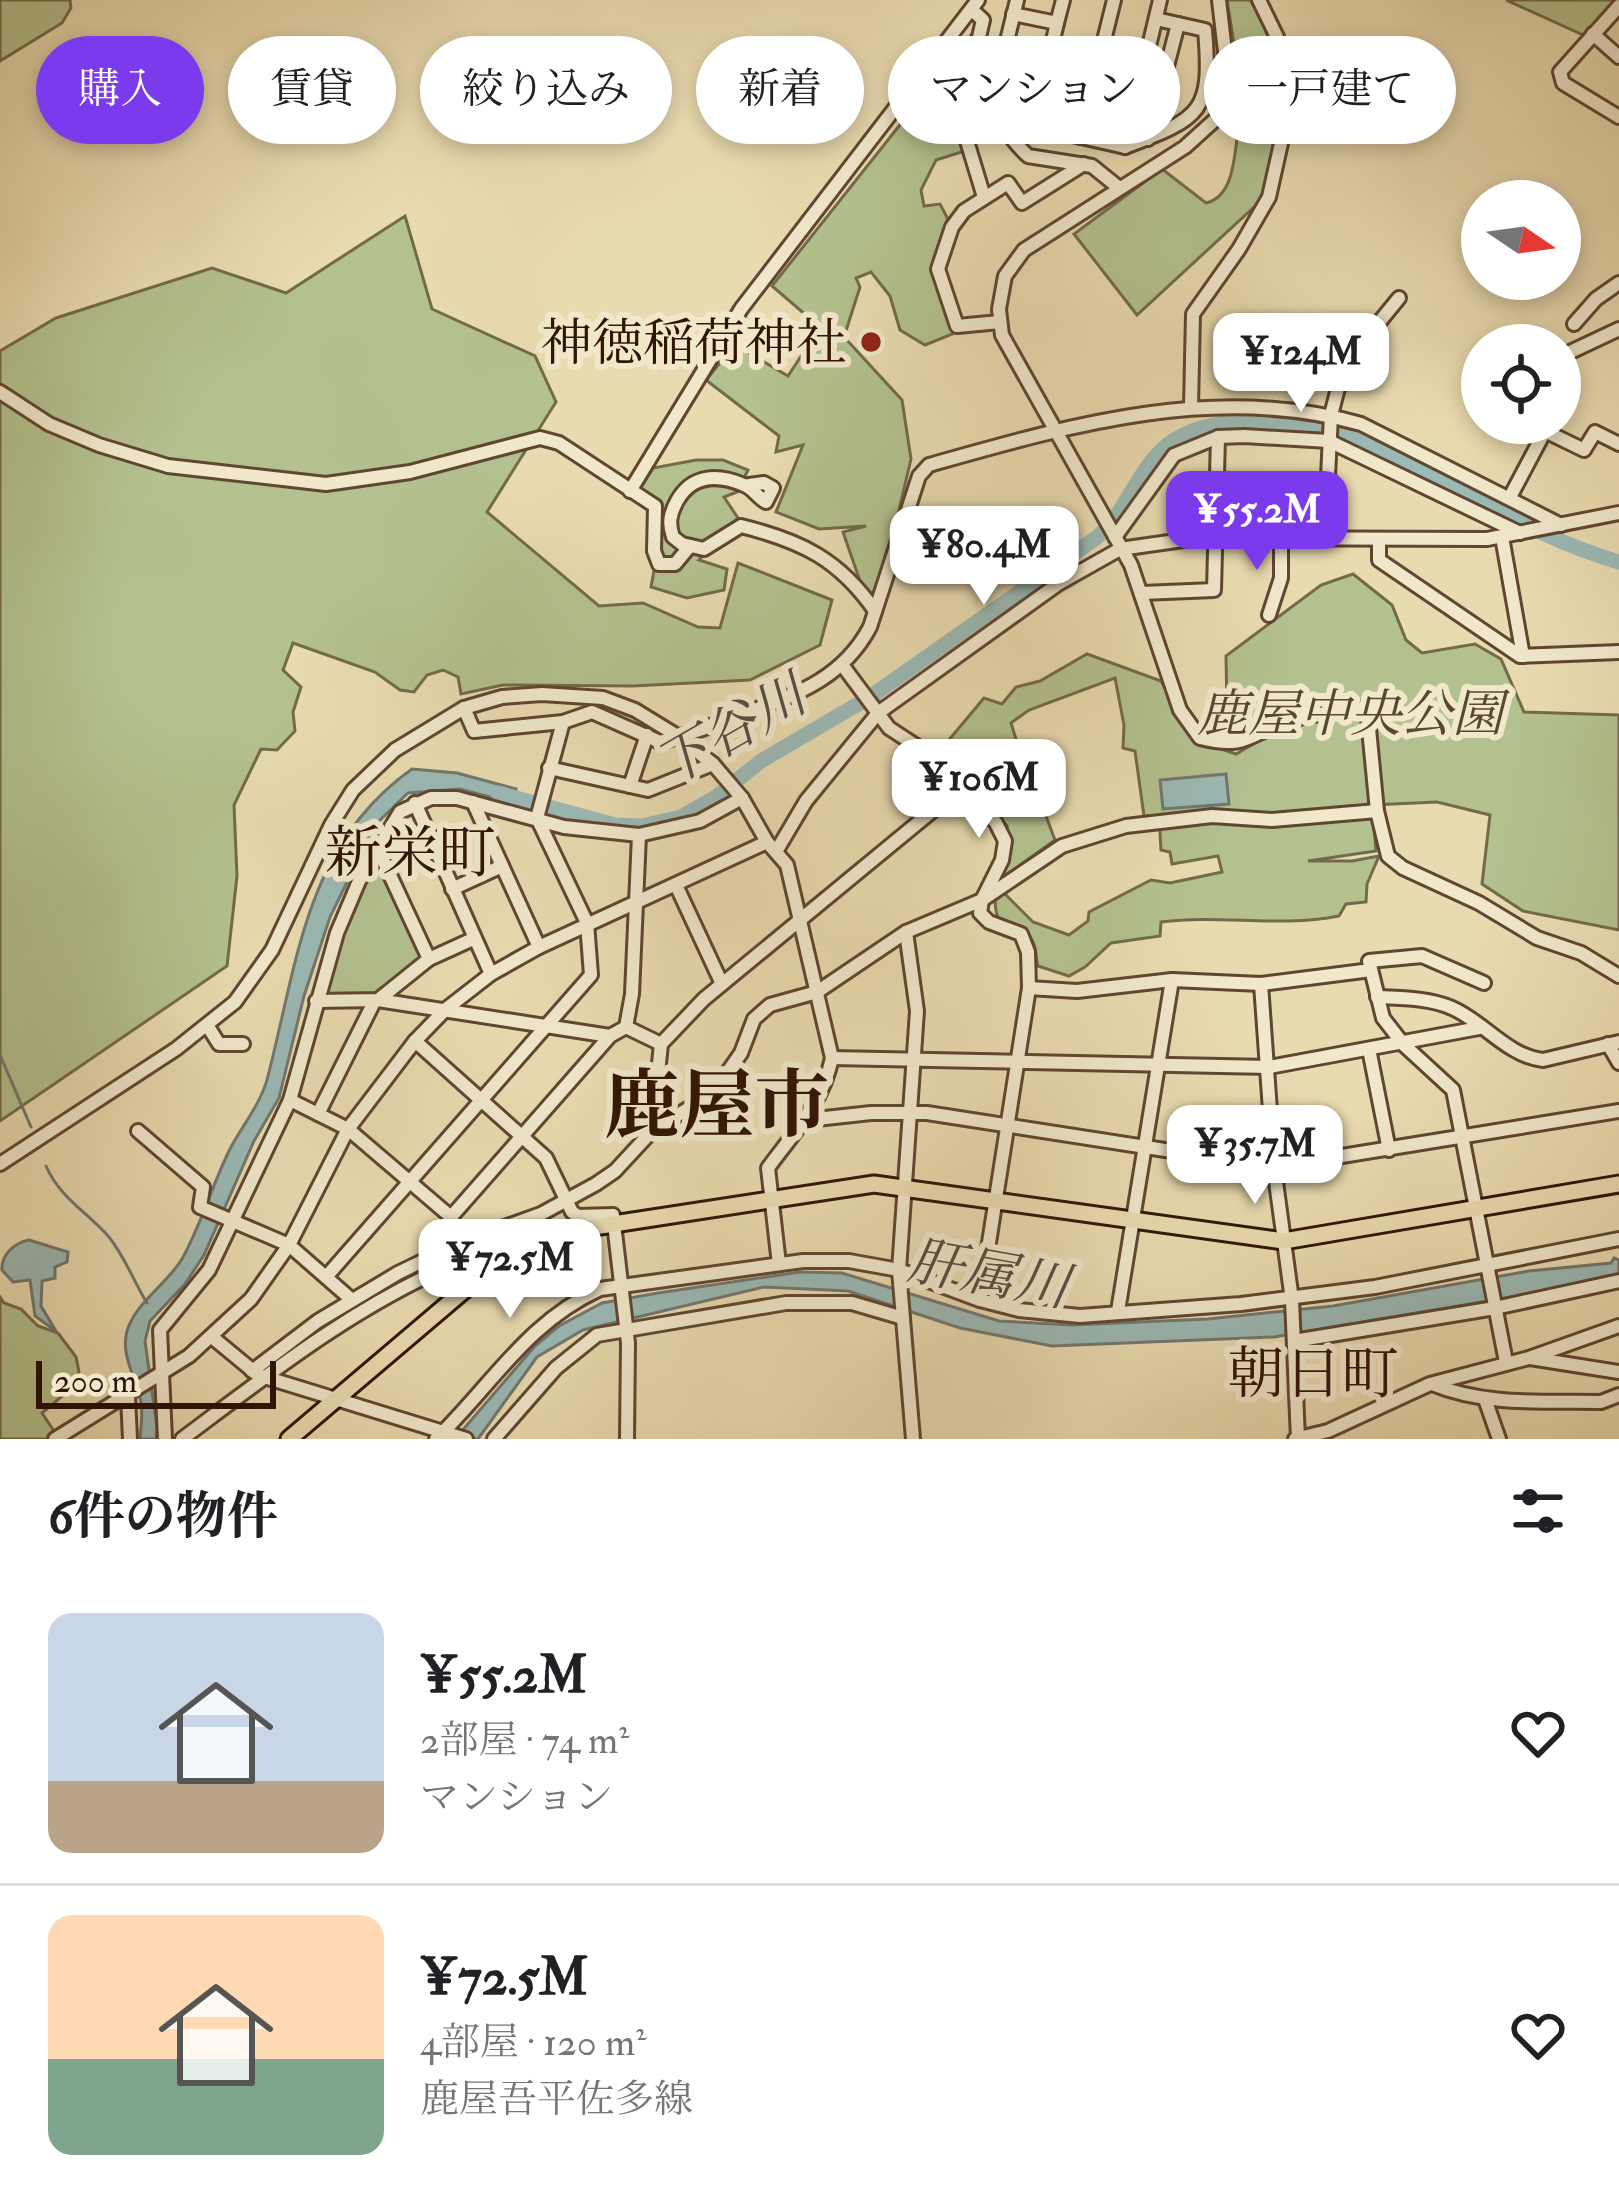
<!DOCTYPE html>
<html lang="ja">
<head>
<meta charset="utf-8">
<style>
	:root { --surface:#fff; --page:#f6f6f6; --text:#202124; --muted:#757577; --line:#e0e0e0; --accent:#7c3aed }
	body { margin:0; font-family:"IM FELL Double Pica","Noto Serif JP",serif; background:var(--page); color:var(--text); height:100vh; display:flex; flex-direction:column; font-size:45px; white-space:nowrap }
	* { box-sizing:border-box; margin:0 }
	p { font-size:39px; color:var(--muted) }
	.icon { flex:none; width:66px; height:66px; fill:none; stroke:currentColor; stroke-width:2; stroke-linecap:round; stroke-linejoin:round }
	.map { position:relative; height:1439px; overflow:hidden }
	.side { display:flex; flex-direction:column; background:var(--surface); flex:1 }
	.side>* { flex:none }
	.top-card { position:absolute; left:36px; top:36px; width:1548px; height:108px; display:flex; gap:24px }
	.needle { width:78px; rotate:103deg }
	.fabs { position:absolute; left:1461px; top:180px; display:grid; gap:24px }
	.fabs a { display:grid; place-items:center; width:120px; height:120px; border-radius:50%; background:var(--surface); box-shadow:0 6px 18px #0003; font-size:60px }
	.scale { position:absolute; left:36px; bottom:30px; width:240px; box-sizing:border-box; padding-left:12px; border:6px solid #311406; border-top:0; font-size:33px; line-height:42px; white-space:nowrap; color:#311406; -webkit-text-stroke:9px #f1e8cc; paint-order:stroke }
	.price { position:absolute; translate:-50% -102px; padding:0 27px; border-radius:24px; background:#fff; color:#222; font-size:39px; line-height:78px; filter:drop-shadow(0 3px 6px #0008) }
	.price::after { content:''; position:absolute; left:50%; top:72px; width:36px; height:27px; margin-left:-18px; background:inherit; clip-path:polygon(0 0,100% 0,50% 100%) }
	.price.on { background:var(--accent); color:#fff }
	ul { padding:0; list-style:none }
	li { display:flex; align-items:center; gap:36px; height:300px; padding:0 48px }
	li+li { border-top:3px solid var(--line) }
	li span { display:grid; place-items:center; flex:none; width:336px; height:240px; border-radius:24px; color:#555 }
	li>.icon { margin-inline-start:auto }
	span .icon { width:144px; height:144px; fill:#fffc; stroke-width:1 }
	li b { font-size:51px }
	h2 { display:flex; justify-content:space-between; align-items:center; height:144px; padding:0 48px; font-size:51px }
	.pill { padding:0 42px; border-radius:54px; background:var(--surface); box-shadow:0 6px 18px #0003; font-size:42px; line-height:108px }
	.pill.on { background:var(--accent); color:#fff }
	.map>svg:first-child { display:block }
	.green { fill:#b3c18e; stroke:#726a4a; stroke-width:3 }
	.water { fill:#9bb9b5; stroke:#71776f; stroke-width:3 }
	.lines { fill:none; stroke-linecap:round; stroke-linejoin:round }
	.stream { stroke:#71776f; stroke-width:3 }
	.river { stroke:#9bb9b5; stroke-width:15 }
	.minor-casing { stroke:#5f4630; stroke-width:18 }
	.major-casing { stroke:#311406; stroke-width:21 }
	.minor { stroke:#f1e8cc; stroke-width:12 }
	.major { stroke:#e9dbb0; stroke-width:15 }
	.poi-dot { fill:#8f2418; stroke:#f1e8cc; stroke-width:4.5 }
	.labels { text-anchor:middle; stroke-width:12; stroke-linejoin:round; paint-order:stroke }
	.poi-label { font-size:51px; fill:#311406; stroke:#f1e8cc; text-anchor:end }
	.park-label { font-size:51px; font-style:italic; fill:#58482f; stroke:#f1e8cc }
	.water-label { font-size:54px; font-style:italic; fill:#564e43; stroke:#f1e8cc }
	.quarter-label { font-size:57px; fill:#311406; stroke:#f1e8cc }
	.town-label { font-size:75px; font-weight:bold; fill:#311406; stroke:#f1e8cc }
</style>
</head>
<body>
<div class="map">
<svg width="1619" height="1439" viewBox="0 0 1619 1439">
	<rect width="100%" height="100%" fill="#e9dbb0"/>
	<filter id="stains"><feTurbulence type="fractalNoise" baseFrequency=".00167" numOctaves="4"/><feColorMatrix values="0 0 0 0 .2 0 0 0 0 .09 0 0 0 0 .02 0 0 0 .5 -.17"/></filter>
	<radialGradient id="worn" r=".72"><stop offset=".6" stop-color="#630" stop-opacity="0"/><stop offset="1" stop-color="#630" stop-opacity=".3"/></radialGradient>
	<g class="green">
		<polygon points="0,0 70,0 71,8 62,23 0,61"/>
		<path d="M1227 0H1255L1287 91 1266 196 1137 315 1074 234 1162 169 1206 203C1236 196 1234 151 1239 125L1231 117 1243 100Z"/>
		<polygon points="1506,0 1617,0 1583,35"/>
		<polygon points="984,19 960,118 971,149 936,160 921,190 924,206 940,204 950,223 933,273 955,333 925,345 900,330 890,296 871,272 856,278 860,287 844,337 902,400 911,459 878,599 861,584 843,532 866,526 819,529 776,512 803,445 776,452 779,436 706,380 728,353 742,349 788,376 820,327 772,286"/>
		<polygon points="405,216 432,309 535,356 556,402 487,512 599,606 643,603 698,627 720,628 738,563 832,600 820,645 750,680 633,686 503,685 461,694 458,677 443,670 427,675 414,692 400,690 375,672 293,643 283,670 301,687 293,712 295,731 277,750 261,749 234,805 237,876 227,966 0,1121 0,351 56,318 212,268 286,293"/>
		<polygon points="696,460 723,460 748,470 737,492 724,497 738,518 699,560 727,569 724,590 687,598 651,587 658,550 655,506 639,490 653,468"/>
		<path d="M1353 574 1392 605 1406 640 1422 653 1475 644 1501 659 1524 712 1619 715V930L1523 911 1482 884 1490 815 1437 802 1372 805 1376 851 1308 861H1352L1379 856 1367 884 1366 902 1346 904 1339 916C1276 928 1222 914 1161 922L1160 936 1111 943 1085 967 1069 976 1038 966C1035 956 1037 943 1028 935 1009 919 996 933 995 900L1004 893 1033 922 1069 935 1088 921 1089 912 1151 880 1170 883 1222 872 1218 856 1172 864 1170 852 1161 850 1159 816H1144L1135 751 1123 748 1124 725 1115 678 1029 710 1011 723 1021 755 1051 761 1057 805 1044 811 1055 840 1002 878 1009 851 1007 826 938 753 984 698 1002 704 1016 687 1040 681 1087 654 1161 681 1195 740 1236 754 1255 743 1257 723 1227 713 1226 656 1321 585Z"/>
		<polygon points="375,859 421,956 374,997 323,995 340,942"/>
		<polygon points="0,1297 4,1303 21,1309 38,1326 58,1333 76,1357 79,1372 74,1386 42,1413 56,1434 49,1439 0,1439"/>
	</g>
	<g class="water">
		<path d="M412 769 457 773 516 789V804L460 789 408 793 375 825 330 917 304 996 279 1098 254 1141 204 1255 185 1284 150 1321 145 1341 157 1427 156 1439H140C141 1427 143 1414 141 1402 137 1379 120 1356 127 1331 136 1302 166 1285 182 1259 201 1225 212 1185 230 1149 242 1126 262 1102 268 1076 298 960 306 844 412 769Z"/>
		<polygon points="1226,774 1229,804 1163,809 1160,780"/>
		<path d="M29 1240 68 1252 67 1262 55 1267V1278L42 1281 41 1306 56 1331 35 1316 30 1280 13 1282 2 1270C1 1255 14 1243 29 1240Z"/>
		<polygon points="1614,1258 1619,1260 1619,1277 1601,1282 1274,1337 1052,1346 960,1328 848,1291 764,1287 583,1330 537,1357 478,1439 455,1439 535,1346 559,1326 602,1303 658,1293 800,1272 842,1273 999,1321 1072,1325 1208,1319 1333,1306 1529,1271 1611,1263"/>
	</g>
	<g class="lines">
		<g class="stream">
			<polyline points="0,1055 31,1127"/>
			<path d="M46 1166C60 1198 87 1212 109 1237 125 1257 134 1282 147 1303"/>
		</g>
		<path class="river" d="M498 793 615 825 642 826 681 817 716 797 761 761 870 697 1096 538C1129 511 1139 461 1176 439 1219 413 1290 419 1337 433 1362 440 1387 455 1411 467 1479 500 1546 541 1619 562"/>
		<defs>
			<g id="minor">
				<path d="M1017 0 995 90C994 116 1009 138 1028 156L1092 166 1118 187"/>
				<path d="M1219 0 1229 86 1217 118 1185 147 1024 250 1005 276 999 309 1002 335 1131 565 1180 710 1200 738C1249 750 1248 733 1291 720 1315 713 1341 711 1367 708L1377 811 1388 856 1403 868 1479 903 1537 938 1581 953 1619 976"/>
				<polyline points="1619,6 1560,72 1563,83 1619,117"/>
				<polyline points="972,10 983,20 960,118 984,197"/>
				<polyline points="1013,14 1057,23 1033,126 1125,147 1160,0"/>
				<polyline points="1057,23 1063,0"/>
				<polyline points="1593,34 1619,57"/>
				<polyline points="1099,63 1143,73"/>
				<polyline points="1080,137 1114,0"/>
				<polyline points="1148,139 1178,24"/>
				<path d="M1125 147C1202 118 1212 112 1205 30L1156 19"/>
				<polyline points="1000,322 957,326 938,269 952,227 964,211 1008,183 1022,203 1084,164"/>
				<polyline points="1574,324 1596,299 1619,283"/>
				<polyline points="1566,354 1619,329"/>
				<polyline points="0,392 49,424 99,445 168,466 326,484 410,472 540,438 559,443 655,506 654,551 659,564 675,564 690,546"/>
				<polyline points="1191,407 1193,314 1239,249 1269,197 1290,103 1290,84 1277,37 1259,0"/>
				<path d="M749 485 764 483 773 488 766 502C757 497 753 488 744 485 718 474 692 474 677 501 670 514 668 523 673 537L682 544 704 549 741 526C801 541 839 559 875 611"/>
				<polyline points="1217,487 1327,491"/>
				<polyline points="630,491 741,309 978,0"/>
				<polyline points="1510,497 1545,431 1584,450 1595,432 1619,444"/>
				<polyline points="1115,537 1174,455 1218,437 1244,436 1329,441 1520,533"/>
				<polyline points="1502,537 1523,656"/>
				<polyline points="1325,538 1331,415 1344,365 1399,298"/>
				<polyline points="1379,539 1379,560 1520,656 1619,652"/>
				<polyline points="1142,593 1214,590 1218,437"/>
				<polyline points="1269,615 1281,578 1281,537"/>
				<polyline points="843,666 889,728 947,766 996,823 1005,841 1002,860 982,900 980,913 989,922 1021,934 1028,952 1029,988 980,1300"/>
				<path d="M464 708 474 731 563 722 592 712 660 742C687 735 714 725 741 715 794 695 842 680 870 627L919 476 929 465C1071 425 1214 383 1361 424L1561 525"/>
				<polyline points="549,768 648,790 713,764"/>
				<polyline points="630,786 647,735"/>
				<polyline points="473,802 539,947"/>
				<polyline points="415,803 491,974"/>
				<polyline points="377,847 429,959"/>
				<polyline points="777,850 806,801 878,713 1058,584 1120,549 1197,538 1487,539 1619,513"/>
				<polyline points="676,885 722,984"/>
				<polyline points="452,889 502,866"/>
				<polyline points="906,932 917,1011 899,1270 913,1439"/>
				<polyline points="1484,983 1422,956 1369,961 1383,1018 1404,1045 1453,1090 1506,1362"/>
				<polyline points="1261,984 1274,1167 1292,1300 1298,1439"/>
				<polyline points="1029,988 1077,991 1172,980 1261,984 1371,970"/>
				<path d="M1377 997C1401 998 1430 998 1452 1008 1483 1021 1507 1056 1543 1060L1619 1042"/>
				<polyline points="378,1000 610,1036"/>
				<polyline points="316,1001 378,1000 429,959 473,939"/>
				<polyline points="207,1025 219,1044 243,1044"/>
				<polyline points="626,1027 661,1044"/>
				<polyline points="415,1041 546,1158 572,1212 578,1216 613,1215 628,1343 627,1439"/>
				<polyline points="1608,1044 1619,1063"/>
				<polyline points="1369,1049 1389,1150"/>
				<polyline points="832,1058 1269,1067 1479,1028"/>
				<polyline points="290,1100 348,1129 451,1217 460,1243"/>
				<polyline points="318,1114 374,1002"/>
				<polyline points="807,1120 871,1113 927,1113 1274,1167 1619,1111"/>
				<polyline points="138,1131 203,1187 200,1207 289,1245 352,1300"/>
				<polyline points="652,1131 661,1044 704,999 965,784"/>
				<path d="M0 1164 176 1049 235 1002 272 950 331 825 353 790 395 750 464 708 502 697 542 694 603 698 635 710 679 737 713 764 742 798 767 842 787 865 832 1058C822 1104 795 1131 768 1168L779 1264"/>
				<polyline points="451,1217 610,1036 626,1027 632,994 639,835"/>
				<polyline points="326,1277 591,975 587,923 537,818 563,722"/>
				<polyline points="1118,1311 1172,980"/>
				<polyline points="212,1337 258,1375 466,1439"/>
				<polyline points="1294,1341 1495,1308 1619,1281"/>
				<polyline points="1530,1358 1619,1372"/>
				<polyline points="252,1371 318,1321 398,1273 460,1243 541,1214 596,1184 615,1171 652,1131 702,1100 725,1076 741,1053 754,1019 770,1005 817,992 906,932 982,900 1062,846 1126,826 1212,816 1272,820 1377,811"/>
				<path d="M1432 1384C1485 1406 1544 1401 1601 1402L1619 1395"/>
				<polyline points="128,1396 130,1439"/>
				<polyline points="1485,1399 1499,1439"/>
				<polyline points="55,1439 189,1356 251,1299 289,1245 348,1129 415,1041 446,1009 491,974 539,947 767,842"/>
				<polyline points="165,1439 160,1330 209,1270 290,1100 337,933 359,881 400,812 431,798 457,798 564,827 639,835 700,821 742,798"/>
				<path d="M182 1439C270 1373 356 1305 458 1262L473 1281"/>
				<path d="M436 1439C491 1386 527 1322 600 1289L803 1261H849L899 1270 980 1300 1019 1310 1080 1316 1241 1304 1375 1287 1619 1239"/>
				<polyline points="494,1439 556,1368 597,1335 786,1303 852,1303 903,1318"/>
				<polyline points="1295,1439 1328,1431 1430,1384 1529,1358 1619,1326"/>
			</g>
			<polyline id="major" points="289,1439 495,1264 527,1246 568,1231 874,1184 1284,1241 1619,1184"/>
		</defs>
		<use href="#minor" class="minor-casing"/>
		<use href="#major" class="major-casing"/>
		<use href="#minor" class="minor"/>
		<use href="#major" class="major"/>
	</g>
	<circle class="poi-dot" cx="871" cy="342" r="12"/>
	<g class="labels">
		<g class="poi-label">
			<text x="847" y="360">神徳稲荷神社</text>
		</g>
		<g class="park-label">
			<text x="1350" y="731">鹿屋中央公園</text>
		</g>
		<g class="water-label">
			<text transform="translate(730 730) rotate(-30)" y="19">下谷川</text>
			<text transform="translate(989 1273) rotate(10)" y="19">肝属川</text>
		</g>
		<g class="quarter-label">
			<text x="410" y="872">新栄町</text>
			<text x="1313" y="1393">朝日町</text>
		</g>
		<g class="town-label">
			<text x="717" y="1131">鹿屋市</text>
		</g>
	</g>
	<rect width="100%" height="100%" filter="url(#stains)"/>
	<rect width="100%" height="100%" fill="url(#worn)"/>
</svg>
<div class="fabs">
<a><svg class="needle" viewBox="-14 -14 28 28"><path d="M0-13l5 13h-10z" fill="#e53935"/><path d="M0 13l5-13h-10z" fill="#757577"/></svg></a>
<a><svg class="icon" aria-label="locate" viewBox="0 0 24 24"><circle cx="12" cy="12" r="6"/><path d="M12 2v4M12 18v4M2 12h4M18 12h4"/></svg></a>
</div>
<div class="scale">200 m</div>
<b class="price" style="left:1301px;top:415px">¥124M</b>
<b class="price on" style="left:1257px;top:573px">¥55.2M</b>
<b class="price" style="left:984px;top:608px">¥80.4M</b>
<b class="price" style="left:979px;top:841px">¥106M</b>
<b class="price" style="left:1255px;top:1207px">¥35.7M</b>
<b class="price" style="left:510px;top:1321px">¥72.5M</b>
<div class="top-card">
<a class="pill on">購入</a>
<a class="pill">賃貸</a>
<a class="pill">絞り込み</a>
<a class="pill">新着</a>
<a class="pill">マンション</a>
<a class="pill">一戸建て</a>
</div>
</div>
<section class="side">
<h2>6件の物件<svg class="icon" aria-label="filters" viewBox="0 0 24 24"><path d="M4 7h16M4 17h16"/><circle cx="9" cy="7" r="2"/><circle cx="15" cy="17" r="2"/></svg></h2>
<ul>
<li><span style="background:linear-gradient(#c9d6e8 70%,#b9a48a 0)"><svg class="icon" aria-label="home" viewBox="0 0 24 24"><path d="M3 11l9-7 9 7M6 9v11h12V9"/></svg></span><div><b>¥55.2M</b><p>2部屋 · 74 m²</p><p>マンション</p></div><svg class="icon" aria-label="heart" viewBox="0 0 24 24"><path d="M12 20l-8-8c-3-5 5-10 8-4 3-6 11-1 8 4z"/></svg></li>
<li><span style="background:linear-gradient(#ffd9b3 60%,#7fa58c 0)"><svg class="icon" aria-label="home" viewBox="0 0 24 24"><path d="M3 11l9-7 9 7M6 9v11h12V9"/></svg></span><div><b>¥72.5M</b><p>4部屋 · 120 m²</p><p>鹿屋吾平佐多線</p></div><svg class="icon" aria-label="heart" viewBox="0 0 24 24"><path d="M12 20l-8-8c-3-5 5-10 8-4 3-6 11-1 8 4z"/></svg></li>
</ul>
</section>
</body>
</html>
